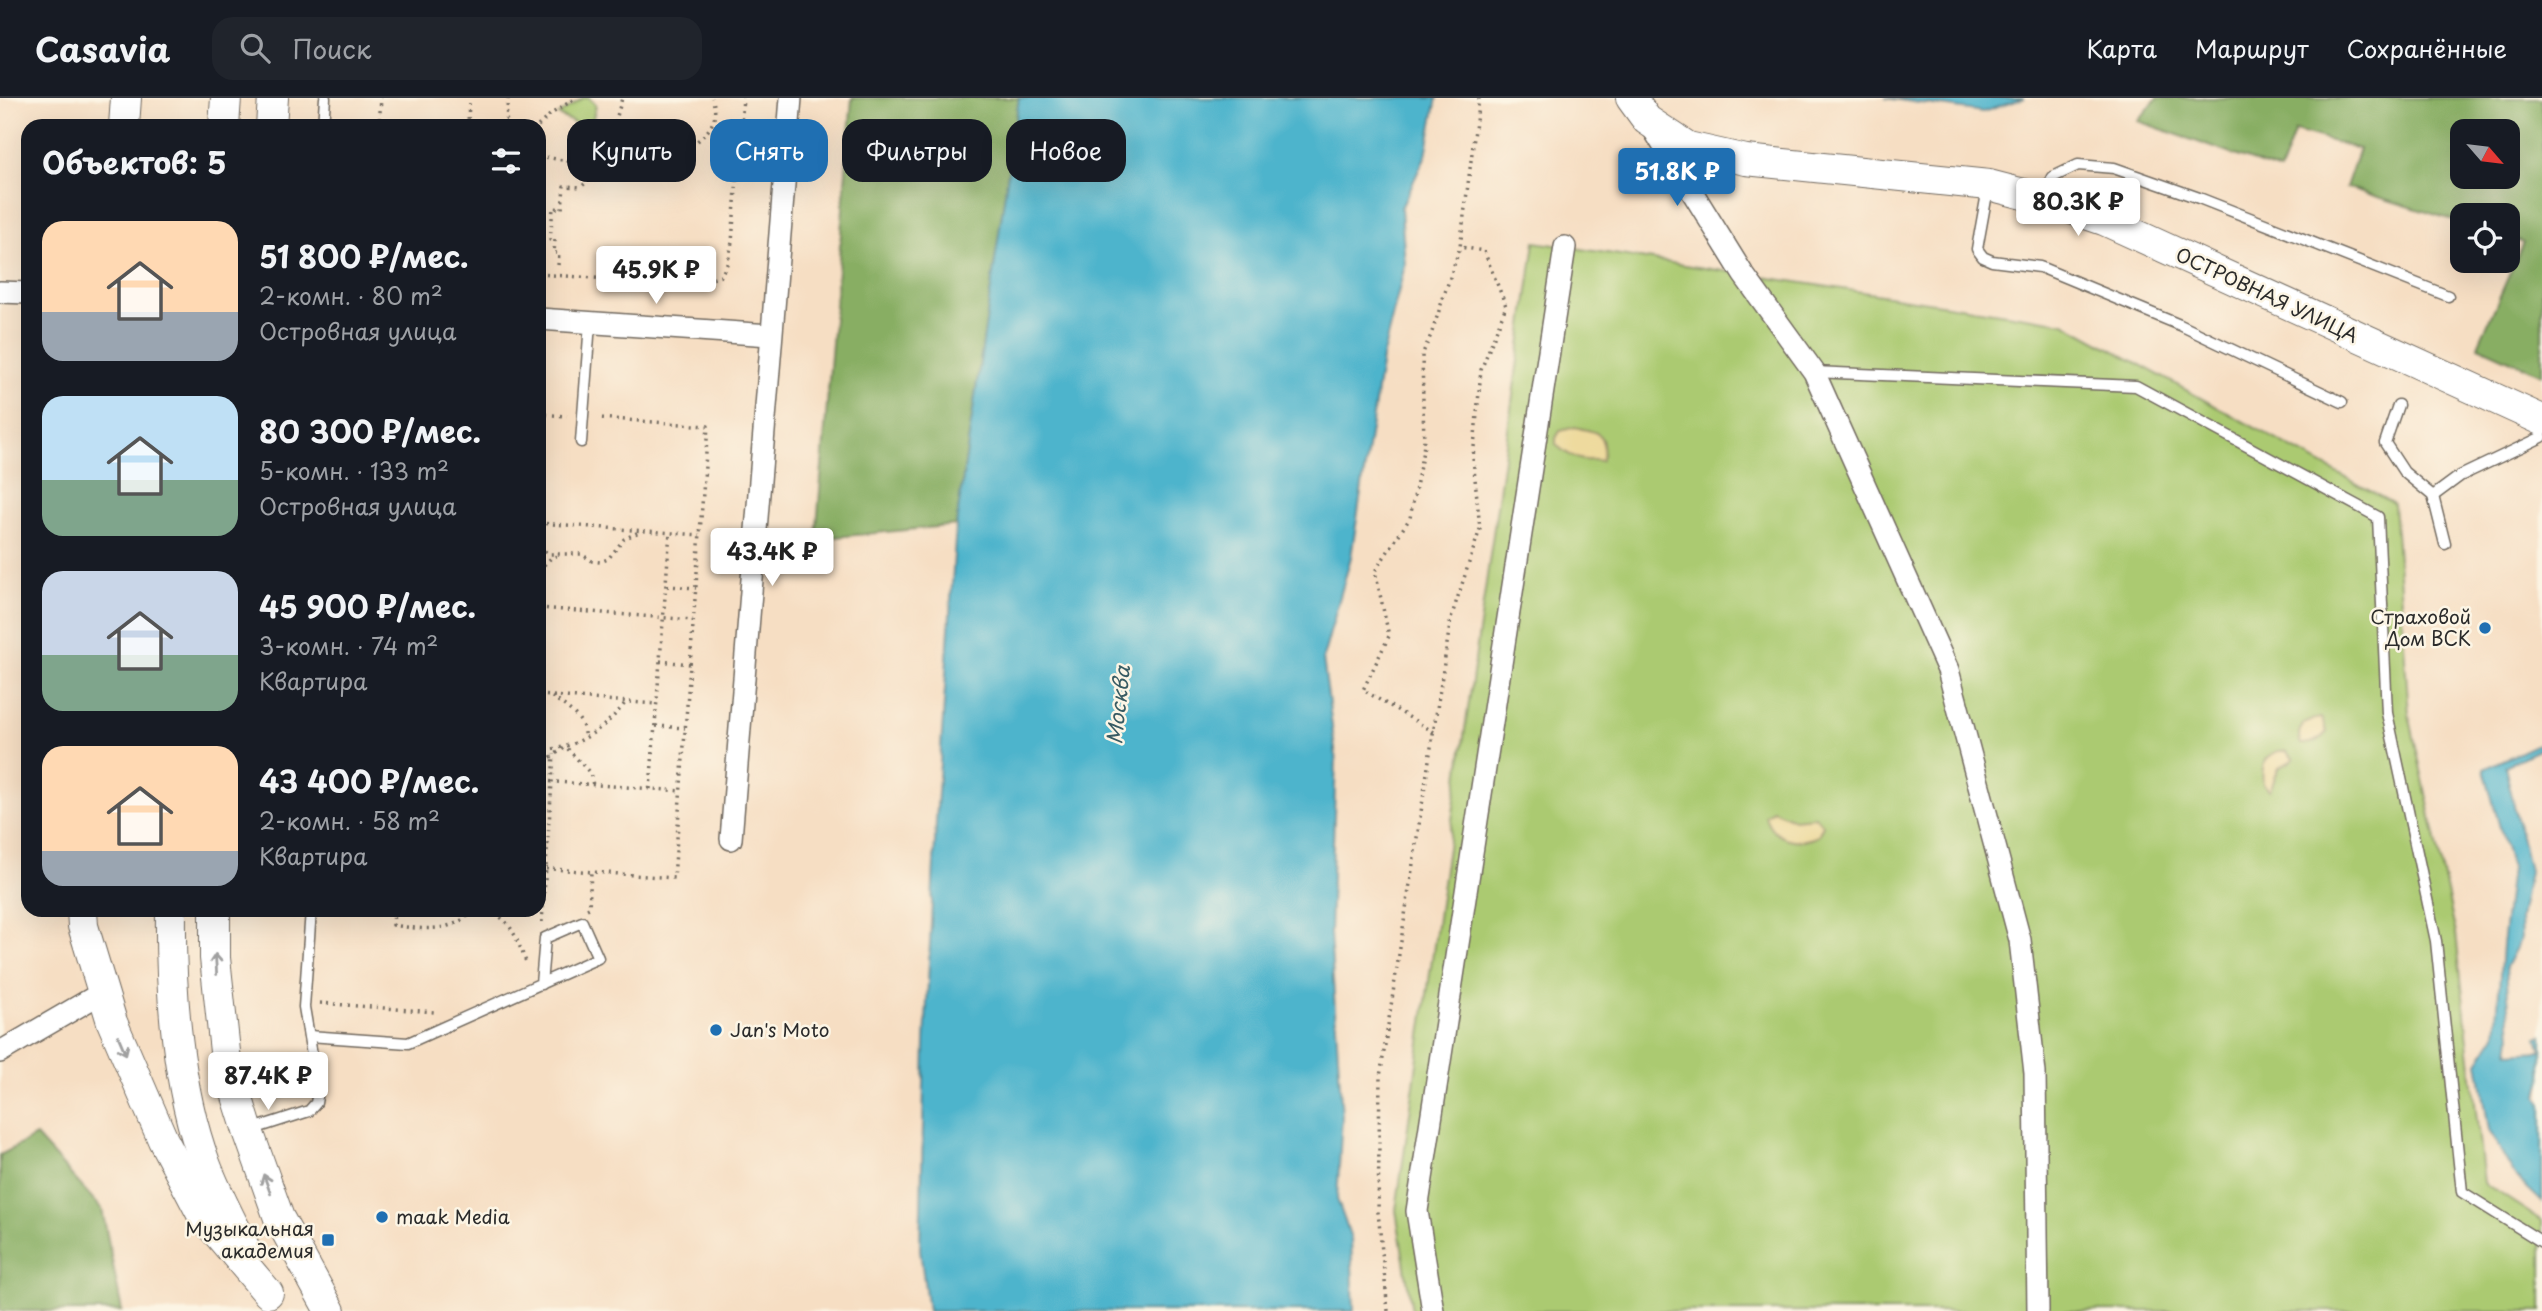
<!DOCTYPE html>
<html lang="ru">
<head>
<meta charset="utf-8">
<style>
	:root { --surface:#171b24; --page:#20242c; --text:#f1f3f6; --muted:#9ea1a6; --line:#363941; --accent:#1f6fb2 }
	body { margin:0; font-family:"Playpen Sans",sans-serif; background:var(--page); color:var(--text); height:100vh; display:flex; flex-direction:column; font-size:26px; white-space:nowrap }
	* { box-sizing:border-box; margin:0 }
	p { font-size:23px; color:var(--muted) }
	.icon { flex:none; width:38px; height:38px; fill:none; stroke:currentColor; stroke-width:2; stroke-linecap:round; stroke-linejoin:round }
	.map { position:relative; flex:1; overflow:hidden }
	.sheet { position:absolute; left:21px; top:21px; width:525px; height:798px; display:flex; flex-direction:column; background:var(--surface); border-radius:21px; box-shadow:0 7px 28px #0002 }
	.sheet>* { flex:none }
	.top-card { position:absolute; left:567px; top:21px; width:665px; height:63px; display:flex; gap:14px }
	.needle { width:46px; rotate:118deg }
	.controls { position:absolute; left:2450px; top:21px; display:grid; gap:14px }
	.controls a { display:grid; place-items:center; width:70px; height:70px; border-radius:14px; background:var(--surface); box-shadow:0 7px 28px #0002; font-size:35px }
	.price { position:absolute; translate:-50% -60px; padding:0 16px; border-radius:7px; background:#fff; color:#222; font-size:23px; line-height:46px; filter:drop-shadow(0 2px 4px #0008) }
	.price::after { content:''; position:absolute; left:50%; top:42px; width:21px; height:16px; margin-left:-10px; background:inherit; clip-path:polygon(0 0,100% 0,50% 100%) }
	.price.on { background:var(--accent); color:#fff }
	ul { padding:0; list-style:none }
	li { display:flex; align-items:center; gap:21px; height:175px; padding:0 21px }
	li span { display:grid; place-items:center; flex:none; width:196px; height:140px; border-radius:21px; color:#555 }
	li>.icon { margin-inline-start:auto }
	span .icon { width:84px; height:84px; fill:#fffc; stroke-width:1 }
	li b { font-size:30px }
	h2 { display:flex; justify-content:space-between; align-items:center; height:84px; padding:0 21px; font-size:30px }
	.pill { padding:0 24px; border-radius:21px; background:var(--surface); box-shadow:0 7px 28px #0002; font-size:24px; line-height:63px }
	.pill.on { background:var(--accent); color:#fff }
	header { display:flex; align-items:center; gap:42px; box-sizing:border-box; height:98px; padding:0 35px; background:var(--surface); border-bottom:2px solid var(--line) }
	header strong { font-size:33px }
	nav { display:flex; gap:38px; margin-inline-start:auto; font-size:24px }
	.search { width:490px; height:63px; background:var(--page); display:flex; align-items:center; gap:18px; box-sizing:border-box; padding:0 24px; border-radius:21px; color:var(--muted); font-size:26px }
	.map>svg:first-child { display:block }
	.green { fill:#abca71; stroke:#6b7a4e; stroke-width:2 }
	.forest { fill:#88ae63; stroke:#5a6c47; stroke-width:2; fill-rule:evenodd }
	.sand { fill:#eeda9e; stroke:#8c8264; stroke-width:2 }
	.water { fill:#4db4cc; stroke:#3c707c; stroke-width:2 }
	.lines { fill:none; stroke-linecap:round; stroke-linejoin:round }
	.lane-casing { stroke:#726a60; stroke-width:13 }
	.street-casing { stroke:#726a60; stroke-width:24 }
	.secondary-casing { stroke:#726a60; stroke-width:32 }
	.path { stroke:#726a60; stroke-width:3.5; stroke-dasharray:2 5; stroke-linecap:butt }
	.lane { stroke:#fff; stroke-width:10 }
	.street { stroke:#fff; stroke-width:21 }
	.secondary { stroke:#fff; stroke-width:30 }
	.oneway { stroke:#a0a0a0 }
	.poi-dot { fill:#1f6fb2; stroke:#fcf5e5; stroke-width:2.5 }
	.labels { text-anchor:middle; stroke-width:5; stroke-linejoin:round; paint-order:stroke }
	.street-label { font-size:19px; fill:#2b2b2b; stroke:#fcf5e5 }
	.poi-label { font-size:19px; fill:#2b2b2b; stroke:#fcf5e5; text-anchor:end }
	.water-label { font-size:21px; font-style:italic; fill:#375b63; stroke:#fcf5e5 }
</style>
</head>
<body>
<header>
<strong>Casavia</strong>
<div class="search"><svg class="icon" aria-label="search" viewBox="0 0 24 24"><circle cx="10" cy="10" r="6"/><path d="M15 15l6 6"/></svg>Поиск</div>
<nav><a>Карта</a><a>Маршрут</a><a>Сохранённые</a></nav>
</header>
<div class="map">
<svg width="2542" height="1213" viewBox="0 0 2542 1213">
	<rect width="100%" height="100%" fill="#fcf5e5"/>
	<filter id="ink" filterUnits="userSpaceOnUse"><feTurbulence type="fractalNoise" baseFrequency=".0143" numOctaves="2"/><feDisplacementMap in="SourceGraphic" scale="14" xChannelSelector="R" yChannelSelector="G"/><feConvolveMatrix kernelMatrix="1 2 1 2 8 2 1 2 1" color-interpolation-filters="sRGB"/></filter>
	<filter id="wash" filterUnits="userSpaceOnUse"><feTurbulence type="fractalNoise" baseFrequency=".00686" numOctaves="4" result="noise"/><feDisplacementMap in="SourceGraphic" scale="28" xChannelSelector="R" yChannelSelector="G"/><feGaussianBlur stdDeviation="1.57" result="paint"/><feColorMatrix in="noise" values="0 0 0 0 0 0 0 0 0 0 0 0 0 0 0 0 0 1.4 0 .05"/><feComposite in="paint" operator="in"/></filter>
	<g filter="url(#wash)">
		<rect width="100%" height="100%" fill="#f6dec3"/>
		<g class="green">
			<polygon points="583,0 589,0 596,7 593,20 586,27 577,26 558,17"/>
			<polygon points="1535,144 2064,225 2394,406 2409,616 2456,836 2484,1085 2542,1123 2542,1213 1412,1213 1396,1112"/>
		</g>
		<g class="forest">
			<polygon points="852,0 1019,0 956,427 816,441"/>
			<path d="M2157 0H2542V277L2478 248 2523 145 2508 139V117H2462V125L2346 89 2359 51 2295 33 2280 73 2138 23ZM2462 33H2508V79H2462Z"/>
			<polygon points="36,1038 102,1111 122,1213 0,1213 0,1057"/>
		</g>
		<g class="sand">
			<path d="M1575 329C1587 333 1601 331 1603 346 1604 353 1604 356 1601 363 1594 361 1589 363 1583 362 1574 360 1563 353 1556 347V340L1560 333Z"/>
			<path d="M2321 620 2327 634C2320 642 2312 647 2301 646 2294 630 2306 622 2321 620Z"/>
			<path d="M2278 653H2286L2294 661 2279 670 2270 692 2263 686C2261 670 2263 659 2278 653Z"/>
			<path d="M1773 712 1793 721 1815 719 1823 727 1818 738C1797 748 1772 741 1765 718Z"/>
		</g>
		<g class="water">
			<polygon points="1019,0 1437,0 1426,57 1401,110 1405,167 1382,260 1351,459 1323,560 1336,659 1330,835 1342,1019 1337,1101 1351,1140 1354,1213 928,1213 920,1152 925,944 936,724 956,427"/>
			<polygon points="1885,0 2025,0 1983,14"/>
			<polygon points="2542,644 2542,650 2505,668 2529,773 2520,820 2521,840 2506,869 2511,938 2509,955 2541,953 2537,939 2542,937 2542,978 2538,998 2542,1007 2542,1104 2515,1078 2489,1032 2478,964 2496,937 2502,847 2511,770 2484,671"/>
		</g>
	</g>
	<g filter="url(#ink)">
		<g class="lines">
			<defs>
				<g id="lane">
					<polyline points="323,28 325,0"/>
					<polyline points="1988,90 1977,151 1983,159 1992,163 2040,169 2180,227 2342,304"/>
					<polyline points="2043,100 2053,79 2078,67 2114,70 2199,100 2448,198"/>
					<polyline points="1814,274 2136,288 2378,419 2387,615 2436,843 2462,1094 2542,1144"/>
					<polyline points="2398,307 2385,345 2404,374 2433,398 2445,446"/>
					<polyline points="581,344 590,225"/>
					<polyline points="2433,398 2460,378 2542,339"/>
					<polyline points="309,938 408,945 598,860 582,824 545,840 541,886"/>
					<polyline points="250,1032 309,1013 316,1005 318,993 304,909 311,812"/>
				</g>
				<g id="street">
					<polyline points="1652,29 1743,176 1814,274 1948,572 2020,842 2035,975 2038,1213"/>
					<polyline points="0,194 28,195"/>
					<polyline points="539,221 770,237"/>
					<polyline points="731,741 791,0"/>
					<polyline points="0,954 103,894"/>
					<polyline points="1433,1213 1417,1113 1565,149"/>
				</g>
				<g id="secondary">
					<polyline points="1631,0 1647,22 1688,49 1746,62 1989,87 2043,101 2104,122 2542,322"/>
					<polyline points="124,28 126,0"/>
					<polyline points="224,28 226,0"/>
					<polyline points="271,28 273,0"/>
					<polyline points="82,812 83,828 112,924 163,1042 203,1118 268,1195"/>
					<path d="M171 812C170 892 177 990 205 1065 216 1095 232 1124 246 1153"/>
					<polyline points="215,812 215,860 226,963 248,1033 279,1120 330,1213"/>
				</g>
			</defs>
			<use href="#lane" class="lane-casing"/>
			<use href="#street" class="street-casing"/>
			<use href="#secondary" class="secondary-casing"/>
			<g class="path">
				<polyline points="508,0 506,21 510,28"/>
				<polyline points="379,28 381,0"/>
				<polyline points="468,28 469,0"/>
				<polyline points="538,28 551,16 576,0"/>
				<polyline points="602,56 611,40 622,0"/>
				<path d="M539 58 568 63 584 62 606 55 696 44C712 32 719 19 712 0"/>
				<polyline points="592,59 596,76 604,81 673,80 676,74 675,47"/>
				<polyline points="558,167 559,155 554,155 555,142 550,142 553,110 562,111 564,88 581,89 596,76"/>
				<polyline points="539,176 692,187 721,178 728,164 732,144 743,0"/>
				<polyline points="539,316 567,318"/>
				<polyline points="539,425 700,437"/>
				<polyline points="539,449 549,456 581,456 592,463 600,464 608,461 624,441 641,433"/>
				<polyline points="539,472 551,460 561,456"/>
				<polyline points="667,488 696,490"/>
				<polyline points="539,510 693,522"/>
				<polyline points="660,563 690,566"/>
				<polyline points="539,597 656,606"/>
				<path d="M552 599C566 609 586 620 584 640"/>
				<polyline points="656,628 685,630"/>
				<polyline points="1434,634 1363,592 1389,538 1375,473 1410,420 1424,347 1422,257 1431,237 1460,149 1479,0"/>
				<path d="M539 651C573 654 606 630 626 604"/>
				<polyline points="539,667 566,649 590,675 593,687"/>
				<polyline points="543,683 681,693"/>
				<polyline points="650,691 670,434"/>
				<polyline points="539,751 547,749"/>
				<polyline points="539,770 674,780 708,328 599,320"/>
				<polyline points="587,811 589,810 591,774"/>
				<path d="M394 812 393 827C423 832 453 835 474 812"/>
				<path d="M481 812C512 817 515 839 527 866"/>
				<polyline points="542,824 554,656"/>
				<polyline points="320,905 435,914"/>
				<polyline points="1388,1213 1378,1114 1380,979 1451,520 1480,431 1473,360 1481,272 1506,208 1484,153 1460,149"/>
			</g>
			<use href="#lane" class="lane"/>
			<use href="#street" class="street"/>
			<use href="#secondary" class="secondary"/>
		</g>
		<defs><path id="oneway-shaft" d="M-6 0H5M1.5-3L5.5 0L1.5 3" fill="none" stroke-width="1.6" stroke-linecap="round" stroke-linejoin="round" transform="scale(1.75)"/></defs>
		<g class="oneway">
			<use href="#oneway-shaft" transform="translate(216 866) rotate(-94)"/>
			<use href="#oneway-shaft" transform="translate(122 947) rotate(67)"/>
			<use href="#oneway-shaft" transform="translate(267 1086) rotate(-110)"/>
		</g>
	</g>
	<g class="poi-dot">
		<circle cx="2485" cy="530" r="7"/>
		<circle cx="716" cy="932" r="7"/>
		<circle cx="382" cy="1119" r="7"/>
		<rect x="321" y="1135" width="14" height="14" rx="3.5"/>
	</g>
	<g class="labels">
		<g class="street-label">
			<text transform="translate(2267 197) rotate(25)" y="7">ОСТРОВНАЯ УЛИЦА</text>
		</g>
		<g class="poi-label">
			<text x="2471" y="526">Страховой<tspan x="2471" dy="22">Дом ВСК</tspan></text>
			<text x="730" y="939" text-anchor="start">Jan's Moto</text>
			<text x="396" y="1126" text-anchor="start">maak Media</text>
			<text x="314" y="1138">Музыкальная<tspan x="314" dy="22">академия</tspan></text>
		</g>
		<g class="water-label">
			<text transform="translate(1119 607) rotate(-84)" y="7">Москва</text>
		</g>
	</g>
</svg>
<div class="controls">
<a><svg class="needle" viewBox="-14 -14 28 28"><path d="M0-13l5 13h-10z" fill="#e53935"/><path d="M0 13l5-13h-10z" fill="#9ea1a6"/></svg></a>
<a><svg class="icon" aria-label="locate" viewBox="0 0 24 24"><circle cx="12" cy="12" r="6"/><path d="M12 2v4M12 18v4M2 12h4M18 12h4"/></svg></a>
</div>
<b class="price on" style="left:1677px;top:110px">51.8K ₽</b>
<b class="price" style="left:2078px;top:140px">80.3K ₽</b>
<b class="price" style="left:656px;top:208px">45.9K ₽</b>
<b class="price" style="left:772px;top:490px">43.4K ₽</b>
<b class="price" style="left:268px;top:1014px">87.4K ₽</b>
<div class="top-card">
<a class="pill">Купить</a>
<a class="pill on">Снять</a>
<a class="pill">Фильтры</a>
<a class="pill">Новое</a>
</div>
<section class="sheet">
<h2>Объектов: 5<svg class="icon" aria-label="filters" viewBox="0 0 24 24"><path d="M4 7h16M4 17h16"/><circle cx="9" cy="7" r="2"/><circle cx="15" cy="17" r="2"/></svg></h2>
<ul>
<li><span style="background:linear-gradient(#ffd9b3 65%,#9aa5b1 0)"><svg class="icon" aria-label="home" viewBox="0 0 24 24"><path d="M3 11l9-7 9 7M6 9v11h12V9"/></svg></span><div><b>51 800 ₽/мес.</b><p>2-комн. · 80 m²</p><p>Островная улица</p></div></li>
<li><span style="background:linear-gradient(#bfe0f5 60%,#7fa58c 0)"><svg class="icon" aria-label="home" viewBox="0 0 24 24"><path d="M3 11l9-7 9 7M6 9v11h12V9"/></svg></span><div><b>80 300 ₽/мес.</b><p>5-комн. · 133 m²</p><p>Островная улица</p></div></li>
<li><span style="background:linear-gradient(#c9d6e8 60%,#7fa58c 0)"><svg class="icon" aria-label="home" viewBox="0 0 24 24"><path d="M3 11l9-7 9 7M6 9v11h12V9"/></svg></span><div><b>45 900 ₽/мес.</b><p>3-комн. · 74 m²</p><p>Квартира</p></div></li>
<li><span style="background:linear-gradient(#ffd9b3 75%,#9aa5b1 0)"><svg class="icon" aria-label="home" viewBox="0 0 24 24"><path d="M3 11l9-7 9 7M6 9v11h12V9"/></svg></span><div><b>43 400 ₽/мес.</b><p>2-комн. · 58 m²</p><p>Квартира</p></div></li>
</ul>
</section>
</div>
</body>
</html>
